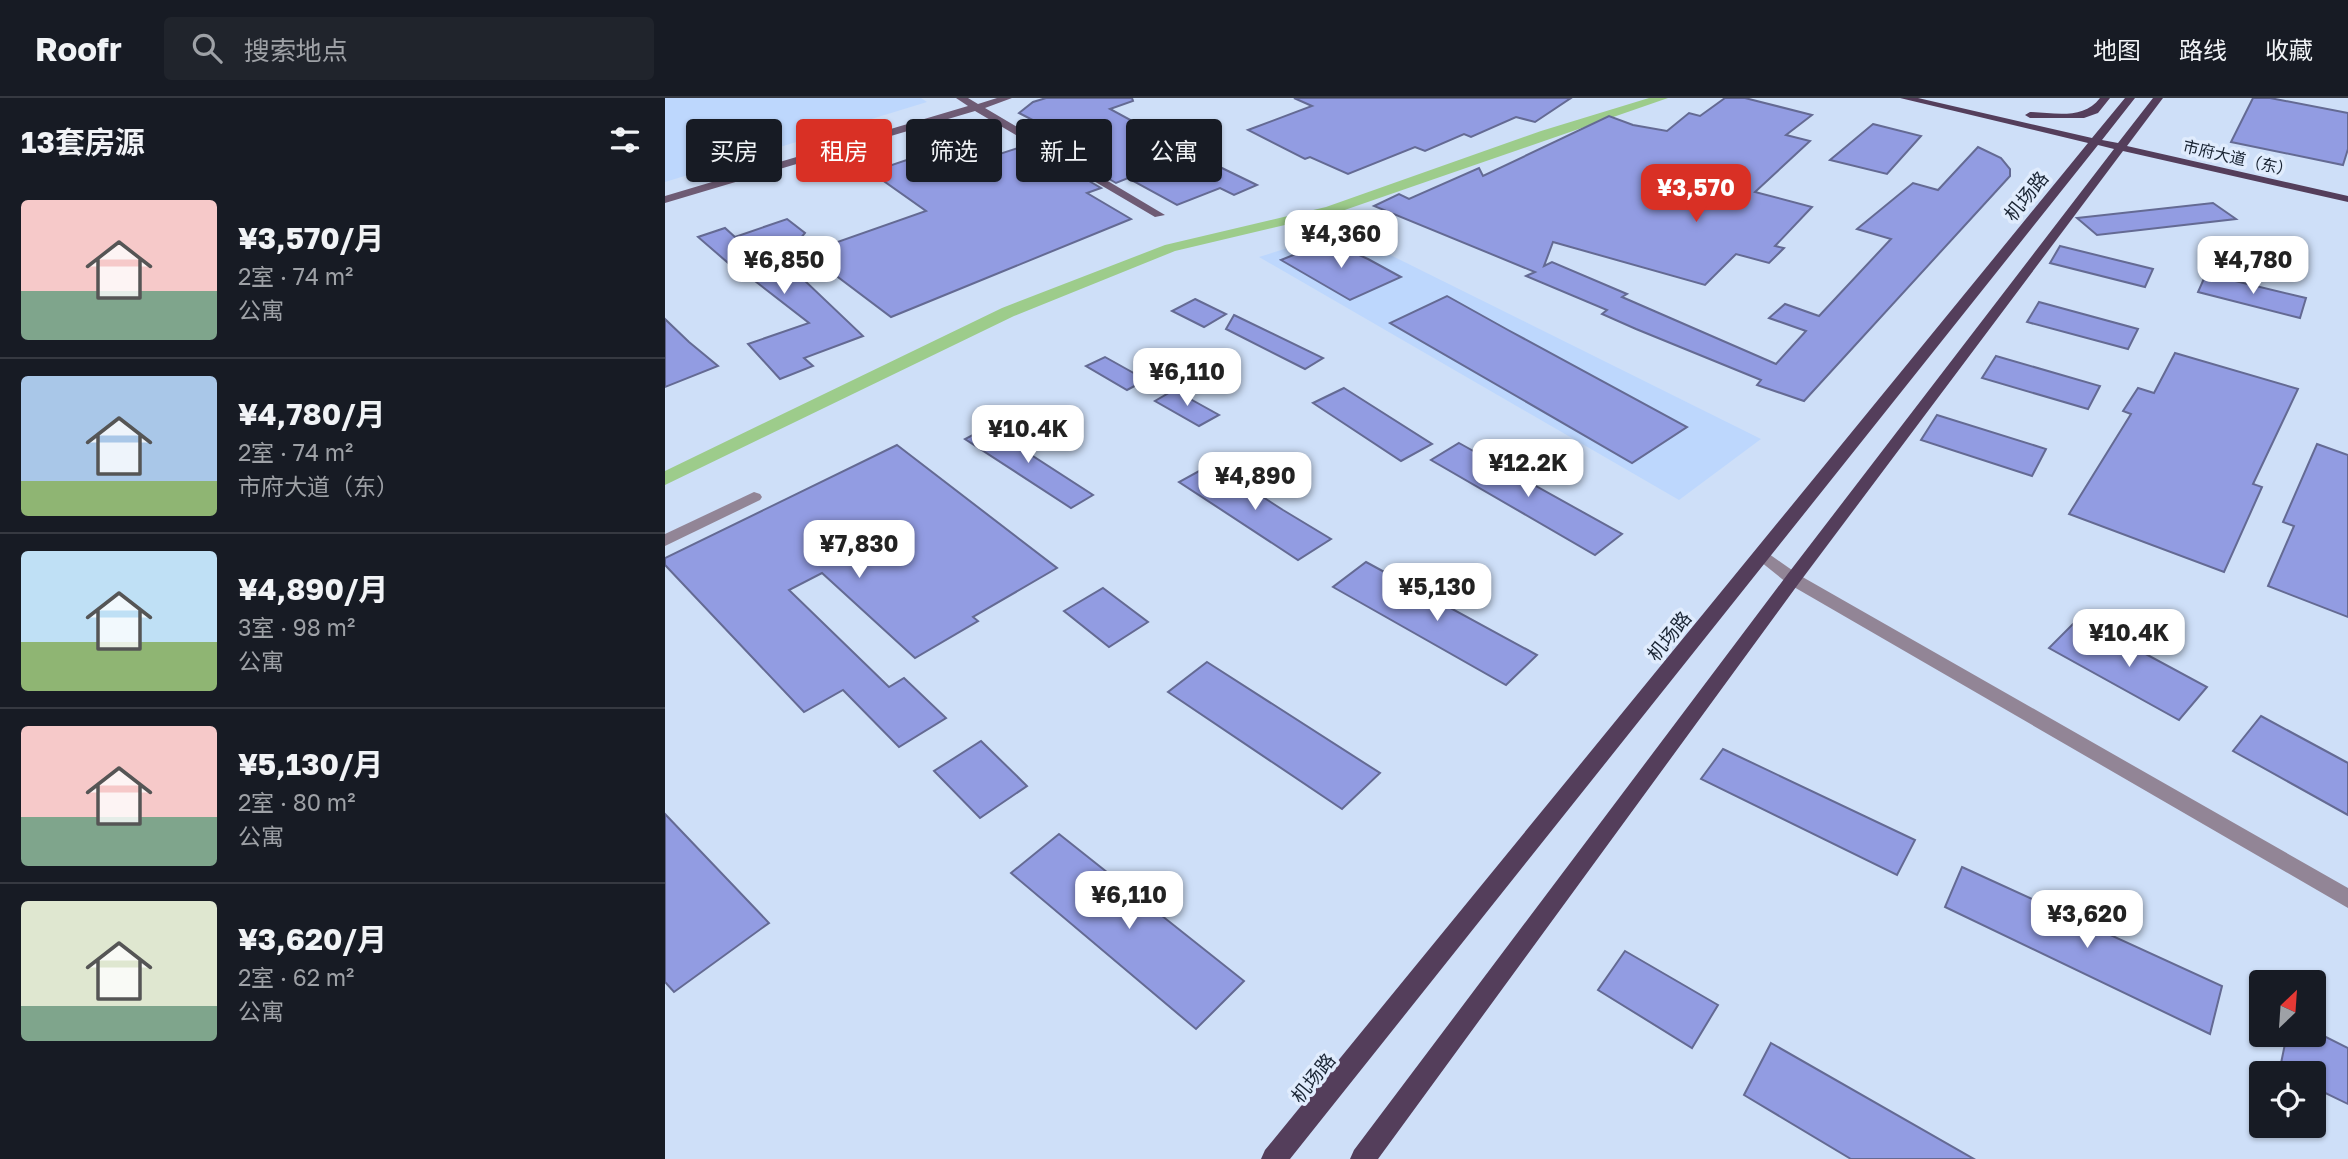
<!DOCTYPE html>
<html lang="zh">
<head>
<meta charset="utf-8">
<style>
	:root { --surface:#171b24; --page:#20242c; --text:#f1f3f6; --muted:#9ea1a6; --line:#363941; --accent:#d93025 }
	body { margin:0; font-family:"Golos Text","Noto Sans SC",sans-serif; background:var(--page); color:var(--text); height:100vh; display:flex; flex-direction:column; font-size:26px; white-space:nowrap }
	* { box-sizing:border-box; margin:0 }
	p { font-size:23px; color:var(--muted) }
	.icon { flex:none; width:38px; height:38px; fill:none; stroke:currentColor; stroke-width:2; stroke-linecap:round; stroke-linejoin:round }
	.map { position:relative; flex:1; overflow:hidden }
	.sheet { display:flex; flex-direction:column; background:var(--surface); width:665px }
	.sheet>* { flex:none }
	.top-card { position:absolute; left:21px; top:21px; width:665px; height:63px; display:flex; gap:14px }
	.needle { width:46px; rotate:25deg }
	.fabs { position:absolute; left:1584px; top:872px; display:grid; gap:14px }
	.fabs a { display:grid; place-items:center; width:77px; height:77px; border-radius:7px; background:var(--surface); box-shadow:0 2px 5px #0004; font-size:35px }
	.price { position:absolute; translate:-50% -60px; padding:0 16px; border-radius:14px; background:#fff; color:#222; font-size:23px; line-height:46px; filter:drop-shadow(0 2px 4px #0008) }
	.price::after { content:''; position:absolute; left:50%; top:42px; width:21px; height:16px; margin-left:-10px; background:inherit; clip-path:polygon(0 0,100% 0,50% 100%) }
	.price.selected { background:var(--accent); color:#fff }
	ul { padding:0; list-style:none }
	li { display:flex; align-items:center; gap:21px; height:175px; padding:0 21px }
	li+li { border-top:2px solid var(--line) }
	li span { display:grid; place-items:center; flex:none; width:196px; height:140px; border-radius:7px; color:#555 }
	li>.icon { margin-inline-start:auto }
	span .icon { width:84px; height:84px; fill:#fffc; stroke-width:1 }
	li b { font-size:30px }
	h2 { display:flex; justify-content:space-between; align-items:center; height:84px; padding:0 21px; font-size:30px }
	.chip { padding:0 24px; border-radius:7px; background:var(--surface); box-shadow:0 2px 5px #0004; font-size:24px; line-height:63px }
	.chip.selected { background:var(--accent); color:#fff }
	header { display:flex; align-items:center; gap:42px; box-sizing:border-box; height:98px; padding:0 35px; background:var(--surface); border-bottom:2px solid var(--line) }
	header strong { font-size:33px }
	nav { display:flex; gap:38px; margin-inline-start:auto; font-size:24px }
	.search { width:490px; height:63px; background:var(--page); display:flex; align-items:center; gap:18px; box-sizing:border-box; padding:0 24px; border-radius:7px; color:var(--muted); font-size:26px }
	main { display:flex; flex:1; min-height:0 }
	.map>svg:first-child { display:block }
	.built { fill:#bdd7fd }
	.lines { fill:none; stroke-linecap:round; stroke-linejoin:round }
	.canal { fill:#9dcc8b; fill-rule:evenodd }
	.building { fill:#929ce2; stroke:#646a93; stroke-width:2 }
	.street { fill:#928596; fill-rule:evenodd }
	.secondary { fill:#6e5b74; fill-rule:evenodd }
	.primary { fill:#543e5b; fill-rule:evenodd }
	.labels { text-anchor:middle; stroke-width:7; stroke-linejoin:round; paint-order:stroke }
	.far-street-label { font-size:16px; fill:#192433; stroke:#e0ecfd }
	.street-label { font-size:19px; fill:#192433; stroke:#e0ecfd }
</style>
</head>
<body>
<header>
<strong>Roofr</strong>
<div class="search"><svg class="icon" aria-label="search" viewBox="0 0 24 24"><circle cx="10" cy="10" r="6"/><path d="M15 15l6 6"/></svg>搜索地点</div>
<nav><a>地图</a><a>路线</a><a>收藏</a></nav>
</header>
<main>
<section class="sheet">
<h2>13套房源<svg class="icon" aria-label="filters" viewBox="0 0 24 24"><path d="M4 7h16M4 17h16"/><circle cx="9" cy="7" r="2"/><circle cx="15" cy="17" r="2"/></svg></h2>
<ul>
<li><span style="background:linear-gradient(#f6c9c9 65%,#7fa58c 0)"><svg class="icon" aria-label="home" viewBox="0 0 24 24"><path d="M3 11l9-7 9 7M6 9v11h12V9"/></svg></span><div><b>¥3,570/月</b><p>2室 · 74 m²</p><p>公寓</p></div></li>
<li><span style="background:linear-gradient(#a9c7e8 75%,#8fb573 0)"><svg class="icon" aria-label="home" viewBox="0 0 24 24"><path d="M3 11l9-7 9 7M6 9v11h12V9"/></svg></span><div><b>¥4,780/月</b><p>2室 · 74 m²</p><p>市府大道（东）</p></div></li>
<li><span style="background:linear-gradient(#bfe0f5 65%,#8fb573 0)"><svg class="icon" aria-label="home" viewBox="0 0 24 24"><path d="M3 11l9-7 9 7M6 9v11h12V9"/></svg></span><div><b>¥4,890/月</b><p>3室 · 98 m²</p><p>公寓</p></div></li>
<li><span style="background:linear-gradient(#f6c9c9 65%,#7fa58c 0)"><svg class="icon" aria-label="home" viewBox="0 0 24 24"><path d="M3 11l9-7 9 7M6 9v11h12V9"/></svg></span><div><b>¥5,130/月</b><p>2室 · 80 m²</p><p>公寓</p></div></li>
<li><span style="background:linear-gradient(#dfe7d0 75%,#7fa58c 0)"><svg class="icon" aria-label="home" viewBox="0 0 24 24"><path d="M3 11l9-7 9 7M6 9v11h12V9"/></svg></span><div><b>¥3,620/月</b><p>2室 · 62 m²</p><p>公寓</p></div></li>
</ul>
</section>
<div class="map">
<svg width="1683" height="1061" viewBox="0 0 1683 1061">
	<rect width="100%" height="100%" fill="#cedff8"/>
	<g class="built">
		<polygon points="0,0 256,0 262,4 0,84"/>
		<polygon points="677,133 1096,341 1014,402 594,159"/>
	</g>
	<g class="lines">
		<polygon class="canal" points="984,0 1003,0 671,115 510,153 349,218 0,387 0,373 337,210 500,147 661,109 876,33"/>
	</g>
	<g class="building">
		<polygon points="381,0 467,0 468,3 445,11 524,54 592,87 569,97 555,90 512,107 463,80 451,85 378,42 395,36 354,15 368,4"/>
		<polygon points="629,0 906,0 870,24 851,19 806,39 799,36 760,53 750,49 683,76 645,59 640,61 583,32 647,8"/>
		<polygon points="1060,0 1080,0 1147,17 1121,37 1145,43 1090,94 1147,109 1110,148 1119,150 1104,165 1071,156 1040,187 888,144 879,168 887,164 962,196 957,199 1111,266 1141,233 1104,220 1120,206 1154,218 1226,141 1192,131 1248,85 1273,92 1313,49 1336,60 1345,71 1345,78 1139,303 1092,287 1096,282 971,231 937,216 942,212 861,178 870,174 709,108 734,96 744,101 814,70 818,78 944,18 968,27 1002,33 1024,15 1035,18"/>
		<polygon points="1588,0 1605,0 1683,15 1683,51 1678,67 1566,44"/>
		<polygon points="1208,26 1256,38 1222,76 1165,62"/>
		<polygon points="362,47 436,90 422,95 466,121 226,219 141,155 261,113 206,74 280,49 307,65"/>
		<polygon points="1548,105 1571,121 1432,137 1412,120"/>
		<polygon points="122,121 140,135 118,162 198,238 139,260 148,268 115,281 83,246 144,225 72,169 69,170 33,139 60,130 70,139"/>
		<polygon points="663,143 703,161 736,179 685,202 616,162"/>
		<polygon points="1395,148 1488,171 1480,189 1385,165"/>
		<polygon points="1541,176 1641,200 1635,220 1533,194"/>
		<polygon points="782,198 843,232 1022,329 967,365 725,225"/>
		<polygon points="530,201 561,216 539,229 507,213"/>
		<polygon points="1374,204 1473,231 1463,251 1362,224"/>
		<polygon points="569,217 658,260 640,271 561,231"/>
		<polygon points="0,221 24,244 53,268 0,289"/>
		<polygon points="1510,255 1633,291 1588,386 1597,389 1559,474 1404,416 1466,316 1458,313 1473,290 1489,295"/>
		<polygon points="1331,258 1435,288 1423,311 1317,280"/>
		<polygon points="440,259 481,282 462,292 421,268"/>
		<polygon points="679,290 767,346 736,363 648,305"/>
		<polygon points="509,292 554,317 534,328 490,303"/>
		<polygon points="1272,317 1381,351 1367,378 1256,342"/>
		<polygon points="329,326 361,345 354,349 428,397 406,410 300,341"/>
		<polygon points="794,345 957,436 930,457 766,362"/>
		<polygon points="1652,346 1683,357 1683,519 1603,488 1629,428 1618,424"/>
		<polygon points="232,347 392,470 308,519 313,523 250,560 157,475 124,492 224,589 239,580 281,620 234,649 178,592 139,614 0,467 0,460"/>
		<polygon points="547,366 618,412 666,441 633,462 514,384"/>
		<polygon points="701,464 872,557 841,587 668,489"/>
		<polygon points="438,490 483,524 444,549 399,513"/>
		<polygon points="1414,520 1542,589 1514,622 1384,550"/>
		<polygon points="542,564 715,675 677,711 503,594"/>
		<polygon points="1596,618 1683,665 1683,717 1568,653"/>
		<polygon points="316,643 362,688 315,720 269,673"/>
		<polygon points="1058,651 1250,742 1232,777 1036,681"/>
		<polygon points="0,716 104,825 9,894 0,884"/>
		<polygon points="394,736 579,883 531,931 346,775"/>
		<polygon points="1297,769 1557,888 1545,936 1280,809"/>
		<polygon points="960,853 1053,907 1027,950 933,892"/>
		<polygon points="1622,936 1655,936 1683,950 1683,1006 1648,989 1648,975 1614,975"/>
		<polygon points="1106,945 1309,1061 1186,1061 1079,997"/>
	</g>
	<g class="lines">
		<g class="street">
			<polygon points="89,394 95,396 97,399 95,402 0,448 0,436"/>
			<polygon points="1097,451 1134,477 1683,790 1683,810 1122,485 1091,460 1089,456 1091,452"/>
		</g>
		<polygon class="secondary" points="291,0 303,0 313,6 332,0 347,0 320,10 500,117 490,119 310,13 0,105 0,98 303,8"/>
		<g class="primary">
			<polygon points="1235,0 1253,0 1427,40 1460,0 1470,0 1437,42 1453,45 1488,0 1498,0 1462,48 1683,98 1683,104 1458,53 1134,485 713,1061 685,1061 689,1052 1122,477 1449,51 1433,47 625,1061 596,1061 600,1052 1423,45"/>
			<path d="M1435 0H1445L1433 15 1419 20H1365L1360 17 1365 14C1390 15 1418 22 1435 0Z"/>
		</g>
	</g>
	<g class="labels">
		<g class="far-street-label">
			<text transform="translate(1573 60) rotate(13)" y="6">市府大道（东）</text>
		</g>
		<g class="street-label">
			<text transform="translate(1361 98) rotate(-51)" y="7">机场路</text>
			<text transform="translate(1004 538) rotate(-51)" y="7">机场路</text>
			<text transform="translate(648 980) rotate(-51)" y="7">机场路</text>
		</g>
	</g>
</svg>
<div class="fabs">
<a><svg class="needle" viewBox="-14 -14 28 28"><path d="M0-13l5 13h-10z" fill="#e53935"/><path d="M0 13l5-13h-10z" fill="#9ea1a6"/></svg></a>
<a><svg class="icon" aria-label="locate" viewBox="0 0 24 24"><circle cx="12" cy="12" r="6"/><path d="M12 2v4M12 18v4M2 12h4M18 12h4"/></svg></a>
</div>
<b class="price selected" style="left:1031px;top:126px">¥3,570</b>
<b class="price" style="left:676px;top:172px">¥4,360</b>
<b class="price" style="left:119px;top:198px">¥6,850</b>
<b class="price" style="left:1588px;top:198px">¥4,780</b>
<b class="price" style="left:522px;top:310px">¥6,110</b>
<b class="price" style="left:363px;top:367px">¥10.4K</b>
<b class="price" style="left:863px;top:401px">¥12.2K</b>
<b class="price" style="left:590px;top:414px">¥4,890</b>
<b class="price" style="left:194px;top:482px">¥7,830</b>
<b class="price" style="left:772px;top:525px">¥5,130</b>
<b class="price" style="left:1464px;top:571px">¥10.4K</b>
<b class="price" style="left:464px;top:833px">¥6,110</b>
<b class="price" style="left:1422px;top:852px">¥3,620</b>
<div class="top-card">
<a class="chip">买房</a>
<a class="chip selected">租房</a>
<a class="chip">筛选</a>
<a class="chip">新上</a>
<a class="chip">公寓</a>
</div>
</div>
</main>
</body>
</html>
